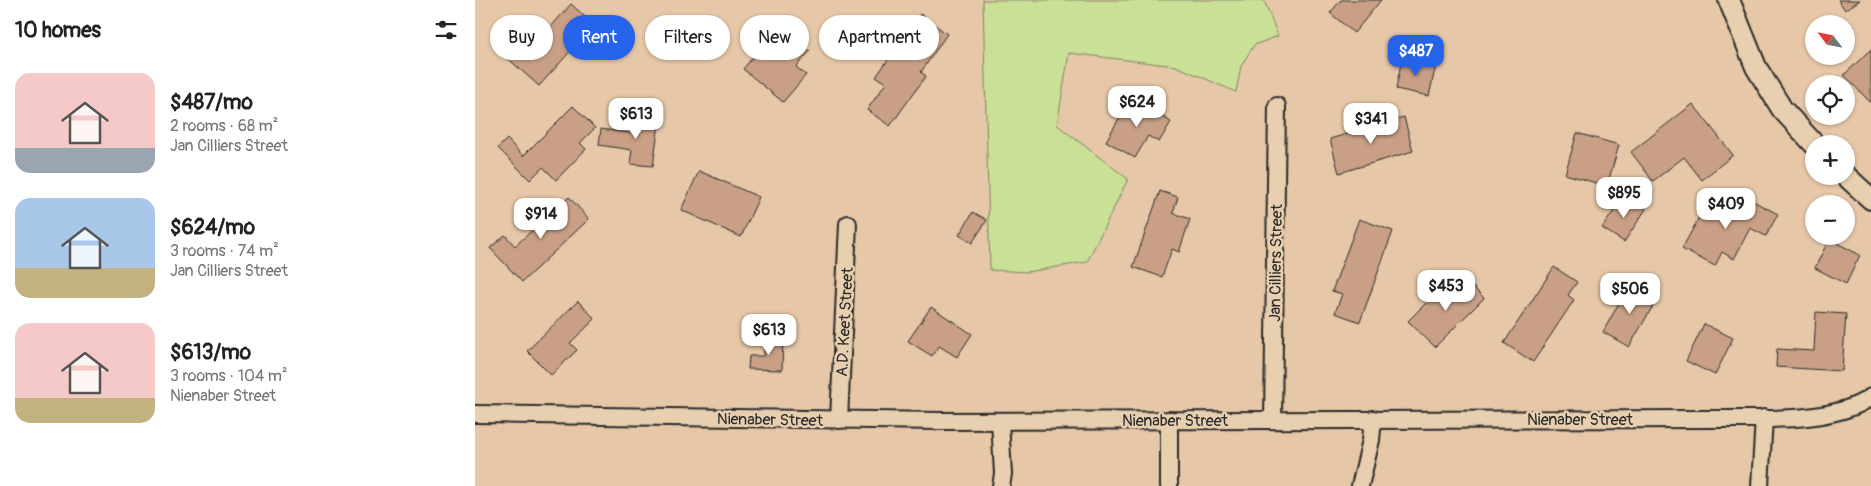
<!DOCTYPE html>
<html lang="en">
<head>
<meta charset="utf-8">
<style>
	:root { --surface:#fff; --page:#f2f2f2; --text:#222; --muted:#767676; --accent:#2563eb }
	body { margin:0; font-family:Pangolin,sans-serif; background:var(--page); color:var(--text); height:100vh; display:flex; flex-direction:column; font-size:19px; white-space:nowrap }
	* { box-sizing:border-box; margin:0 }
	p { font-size:16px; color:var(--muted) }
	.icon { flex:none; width:28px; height:28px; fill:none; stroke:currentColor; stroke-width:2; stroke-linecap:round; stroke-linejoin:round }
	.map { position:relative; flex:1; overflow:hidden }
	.side { display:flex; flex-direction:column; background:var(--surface); width:475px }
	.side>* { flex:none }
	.banner { position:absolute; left:15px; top:15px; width:475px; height:45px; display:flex; gap:10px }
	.needle { width:32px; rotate:302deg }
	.tools { position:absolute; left:1330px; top:15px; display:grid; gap:10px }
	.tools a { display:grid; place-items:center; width:50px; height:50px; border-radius:50%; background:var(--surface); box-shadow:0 1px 4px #0004; font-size:25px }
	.price { position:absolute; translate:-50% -42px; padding:0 11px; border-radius:10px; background:#fff; color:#222; font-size:16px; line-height:32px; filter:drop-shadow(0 1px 2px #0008) }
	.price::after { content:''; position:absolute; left:50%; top:30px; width:15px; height:11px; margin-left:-8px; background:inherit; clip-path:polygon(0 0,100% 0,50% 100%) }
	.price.current { background:var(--accent); color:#fff }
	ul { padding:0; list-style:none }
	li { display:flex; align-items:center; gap:15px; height:125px; padding:0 15px }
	li span { display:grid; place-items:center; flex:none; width:140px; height:100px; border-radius:15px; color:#555 }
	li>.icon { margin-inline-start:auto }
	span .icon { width:60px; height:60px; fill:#fffc; stroke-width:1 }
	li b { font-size:21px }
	h2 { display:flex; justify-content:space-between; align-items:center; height:60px; padding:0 15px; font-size:21px }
	.pill { padding:0 18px; border-radius:22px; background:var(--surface); box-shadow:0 1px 4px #0004; font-size:18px; line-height:45px }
	.pill.current { background:var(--accent); color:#fff }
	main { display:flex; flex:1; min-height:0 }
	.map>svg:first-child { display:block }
	.green { fill:#c9e096; stroke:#7a8660 }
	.building { fill:#c9a086; stroke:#2b2b2b }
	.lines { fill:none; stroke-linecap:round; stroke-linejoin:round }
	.minor-casing { stroke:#2b2b2b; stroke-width:20 }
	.tertiary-casing { stroke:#2b2b2b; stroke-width:24 }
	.minor { stroke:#e7cfaf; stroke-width:16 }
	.tertiary { stroke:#e7cfaf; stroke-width:20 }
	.labels { text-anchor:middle; stroke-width:5; stroke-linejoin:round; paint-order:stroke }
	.street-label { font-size:16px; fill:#2b2b2b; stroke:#e7cfaf }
</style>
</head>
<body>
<main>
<section class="side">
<h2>10 homes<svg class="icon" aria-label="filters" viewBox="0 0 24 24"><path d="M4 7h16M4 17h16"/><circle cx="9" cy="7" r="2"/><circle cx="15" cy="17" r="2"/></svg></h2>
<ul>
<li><span style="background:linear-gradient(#f6c9c9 75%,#9aa5b1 0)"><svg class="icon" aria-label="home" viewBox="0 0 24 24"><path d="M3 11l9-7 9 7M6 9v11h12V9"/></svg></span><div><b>$487/mo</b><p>2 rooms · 68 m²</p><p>Jan Cilliers Street</p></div></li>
<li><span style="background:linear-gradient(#a9c7e8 70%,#c2b280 0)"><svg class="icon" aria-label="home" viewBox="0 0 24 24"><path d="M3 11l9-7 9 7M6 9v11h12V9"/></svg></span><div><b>$624/mo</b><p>3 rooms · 74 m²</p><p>Jan Cilliers Street</p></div></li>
<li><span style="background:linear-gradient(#f6c9c9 75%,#c2b280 0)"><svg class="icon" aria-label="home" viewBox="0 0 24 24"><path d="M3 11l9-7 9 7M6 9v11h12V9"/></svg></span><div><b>$613/mo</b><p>3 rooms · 104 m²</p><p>Nienaber Street</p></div></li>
</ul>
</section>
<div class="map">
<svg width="1396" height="486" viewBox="0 0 1396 486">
	<rect width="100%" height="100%" fill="#e6c7a7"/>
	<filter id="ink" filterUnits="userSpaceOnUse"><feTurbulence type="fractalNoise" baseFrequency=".02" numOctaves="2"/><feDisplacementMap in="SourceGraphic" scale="10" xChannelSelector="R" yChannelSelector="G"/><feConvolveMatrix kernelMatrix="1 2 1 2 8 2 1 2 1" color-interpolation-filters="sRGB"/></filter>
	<g filter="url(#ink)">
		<polygon class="green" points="508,0 789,0 803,36 779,45 766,66 761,92 701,66 594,53 582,125 653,179 612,262 552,272 515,270"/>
		<g class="building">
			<polygon points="866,0 906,0 879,33 855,13"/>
			<polygon points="1363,0 1385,0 1370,10"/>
			<polygon points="96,4 119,25 64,86 29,55 41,41 54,52"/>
			<polygon points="445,14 472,34 446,72 451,76 415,126 392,110 411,83 401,77"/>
			<polygon points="314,34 335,51 321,67 331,75 308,102 268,69 285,49 295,57"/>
			<polygon points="1396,49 1396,103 1369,75"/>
			<polygon points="927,58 961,65 954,96 921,89"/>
			<polygon points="656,98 696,122 684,142 673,136 660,158 631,141"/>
			<polygon points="1218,104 1258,155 1227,180 1209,157 1178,181 1156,152"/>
			<polygon points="98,106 120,128 105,143 111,149 81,180 68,167 55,180 23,148 32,139 48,156"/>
			<polygon points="163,114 185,116 178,166 155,164 157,150 124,145 126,129 160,134"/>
			<polygon points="929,117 938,151 864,173 855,139"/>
			<polygon points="1102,133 1144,145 1132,186 1090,174"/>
			<polygon points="224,171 284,197 266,237 206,210"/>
			<polygon points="685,191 703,197 698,213 715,219 704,252 697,249 687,277 658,267"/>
			<polygon points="1150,195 1171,209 1149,242 1127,228"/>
			<polygon points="94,197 114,219 47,282 15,248 30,235 40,246"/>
			<polygon points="1235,197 1266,214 1274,199 1303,214 1291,236 1275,228 1259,259 1247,252 1240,266 1207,249"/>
			<polygon points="498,212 512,220 497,243 484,235"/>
			<polygon points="884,219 918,231 885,322 860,313 867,294 857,291"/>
			<polygon points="1354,239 1385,255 1371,284 1340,268"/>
			<polygon points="1079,267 1102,282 1093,295 1099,300 1058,362 1029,343"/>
			<polygon points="988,277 1009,298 960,347 933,321 956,298 961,303"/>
			<polygon points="1155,283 1182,299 1154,347 1128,332"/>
			<polygon points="103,301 120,319 95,343 102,350 76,375 52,351"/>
			<polygon points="456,307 497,334 482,357 464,346 457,356 433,341"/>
			<polygon points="1341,312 1371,314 1367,371 1301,367 1302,349 1339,351"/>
			<polygon points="1229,324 1258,338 1240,375 1211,361"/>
			<polygon points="289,338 308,338 307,370 273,369 274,356 289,356"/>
		</g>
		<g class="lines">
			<defs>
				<g id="minor">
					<path d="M0 414 464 421 1235 419C1282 418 1356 425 1396 397"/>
					<polyline points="798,419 802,106"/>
					<polyline points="364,420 373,224"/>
					<polyline points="694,420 694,486"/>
					<polyline points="525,421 528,474 526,486"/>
					<polyline points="885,486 896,440 898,419"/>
					<polyline points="1285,486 1289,418"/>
				</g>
				<g id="tertiary">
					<polyline points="1254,0 1281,67 1307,109 1339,144"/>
					<polyline points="1371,176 1396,199"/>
				</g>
			</defs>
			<use href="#minor" class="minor-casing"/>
			<use href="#tertiary" class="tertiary-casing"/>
			<use href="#minor" class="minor"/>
			<use href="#tertiary" class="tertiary"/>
		</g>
	</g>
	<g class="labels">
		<g class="street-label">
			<text transform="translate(800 263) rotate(-89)" y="6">Jan Cilliers Street</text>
			<text transform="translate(369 322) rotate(-87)" y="6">A.D. Keet Street</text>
			<text transform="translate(295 419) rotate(1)" y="6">Nienaber Street</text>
			<text x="1105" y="425">Nienaber Street</text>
			<text x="700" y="426">Nienaber Street</text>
		</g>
	</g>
</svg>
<div class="tools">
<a><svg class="needle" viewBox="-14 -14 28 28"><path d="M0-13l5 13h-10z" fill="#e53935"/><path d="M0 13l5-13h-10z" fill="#767676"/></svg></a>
<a><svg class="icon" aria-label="locate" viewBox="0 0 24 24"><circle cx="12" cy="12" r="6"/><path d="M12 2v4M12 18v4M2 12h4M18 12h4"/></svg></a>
<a>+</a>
<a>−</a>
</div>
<b class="price current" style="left:941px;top:77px">$487</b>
<b class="price" style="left:662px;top:128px">$624</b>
<b class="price" style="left:161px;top:140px">$613</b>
<b class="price" style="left:896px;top:145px">$341</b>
<b class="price" style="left:1149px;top:219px">$895</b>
<b class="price" style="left:1251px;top:230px">$409</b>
<b class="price" style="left:66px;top:240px">$914</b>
<b class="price" style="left:971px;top:312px">$453</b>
<b class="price" style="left:1155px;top:315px">$506</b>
<b class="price" style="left:294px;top:356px">$613</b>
<div class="banner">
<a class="pill">Buy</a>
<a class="pill current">Rent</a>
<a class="pill">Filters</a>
<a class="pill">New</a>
<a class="pill">Apartment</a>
</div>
</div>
</main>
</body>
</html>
